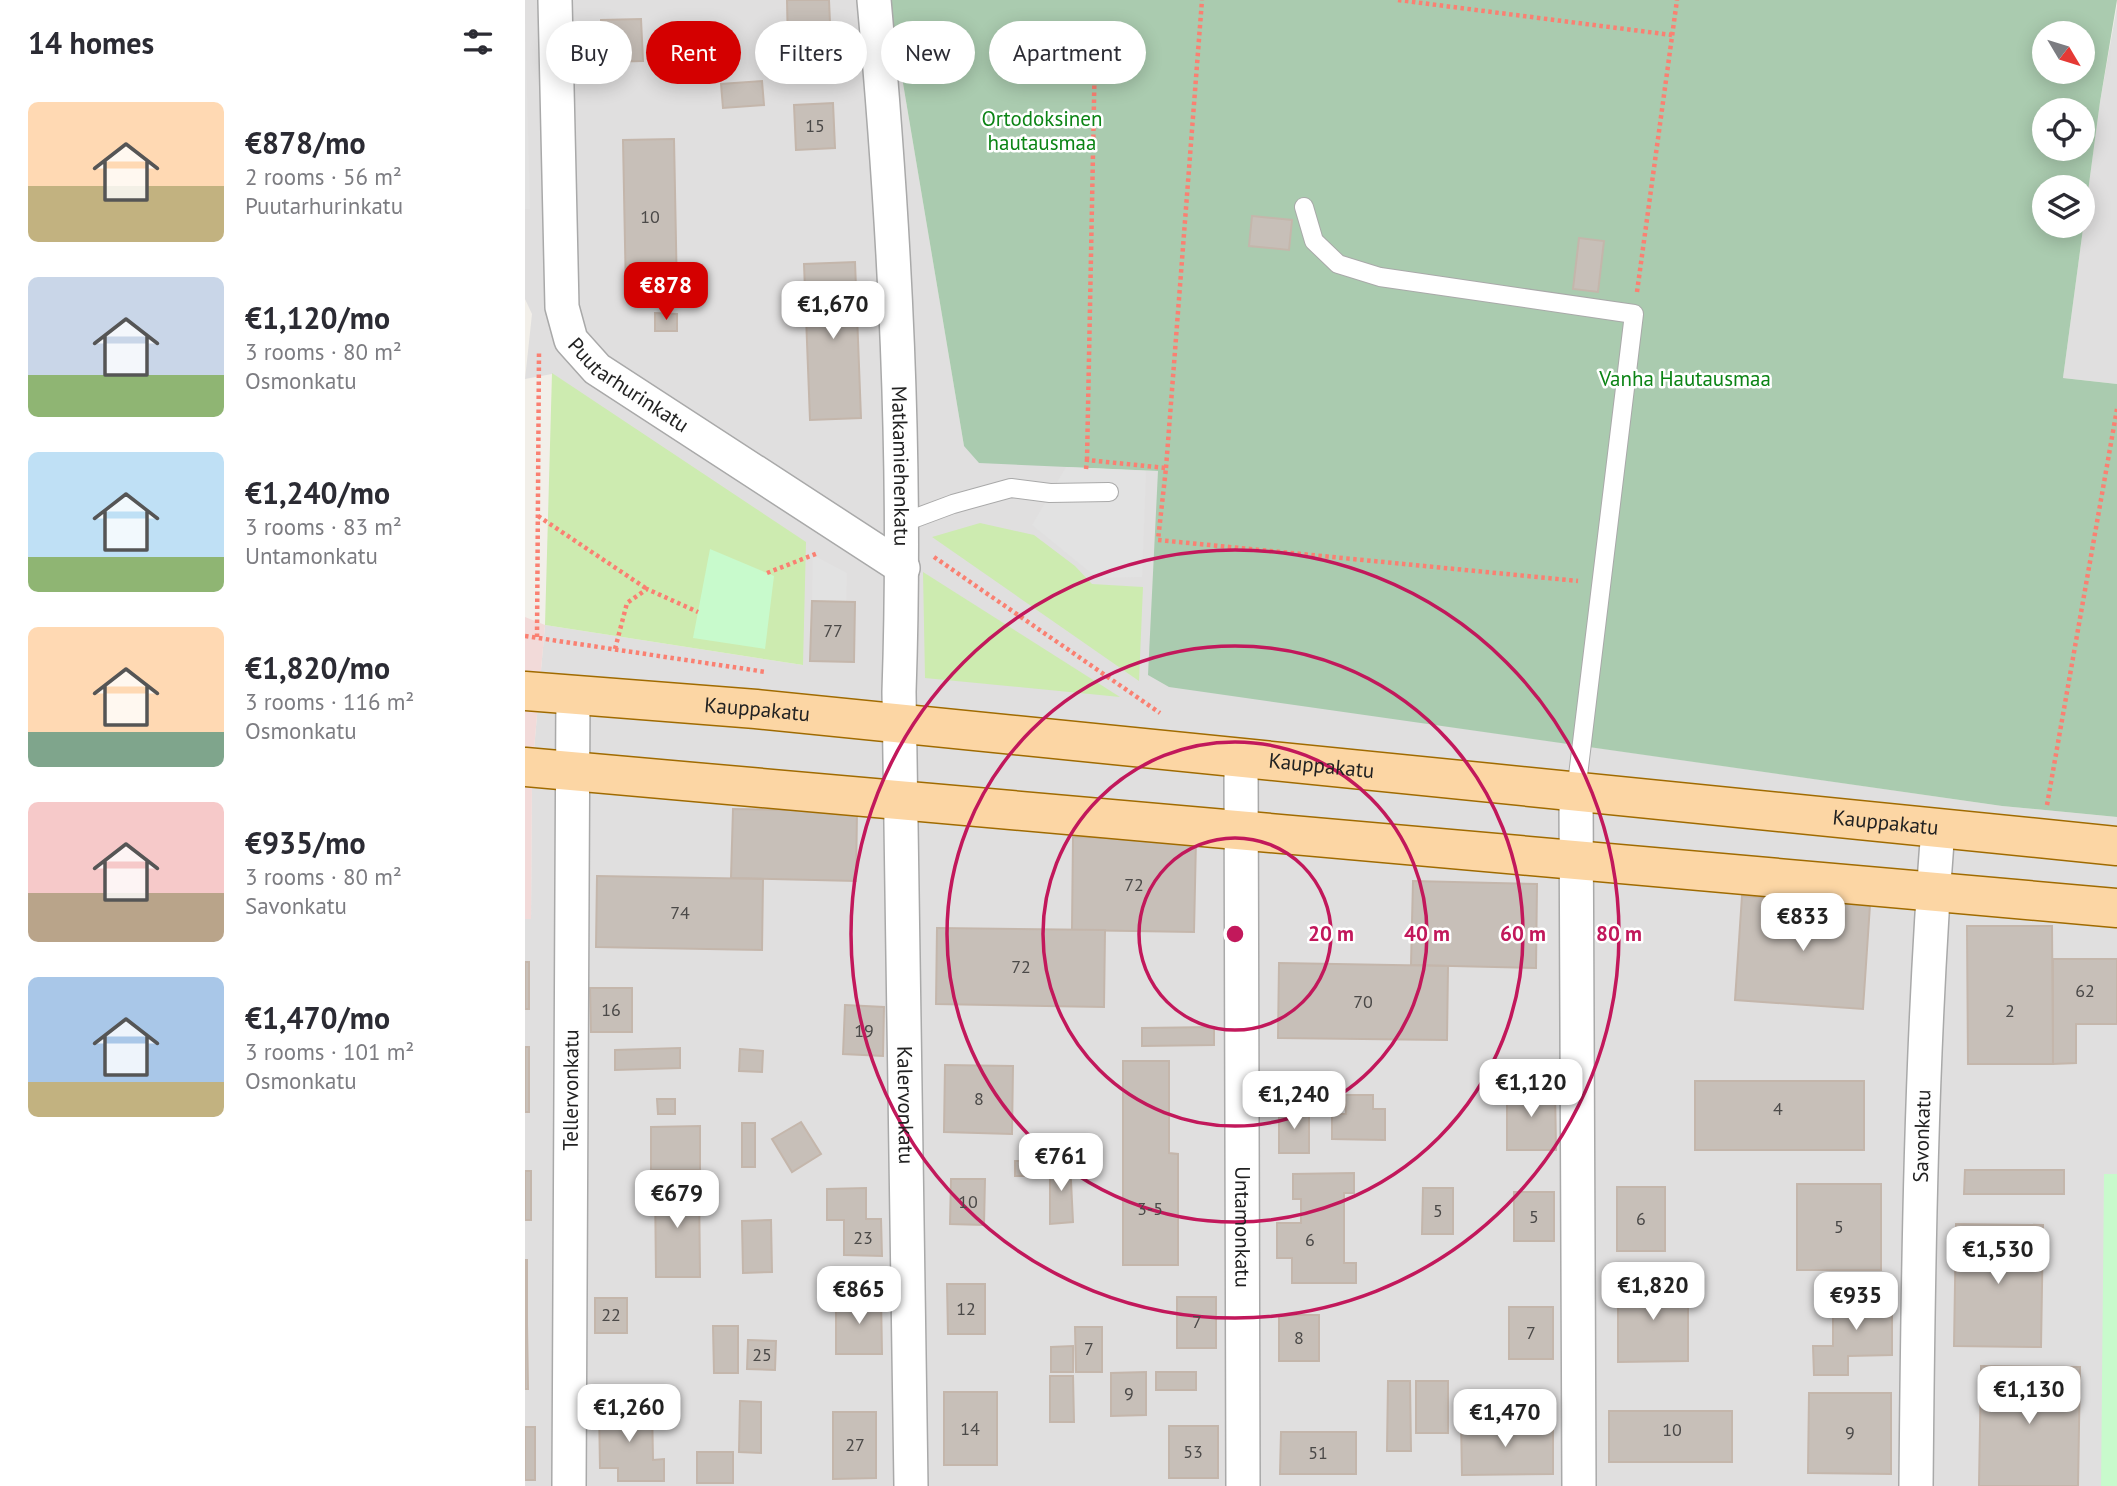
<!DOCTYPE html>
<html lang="en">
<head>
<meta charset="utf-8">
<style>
	:root { --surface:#fff; --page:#f2f2f3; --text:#2b2b33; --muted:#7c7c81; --accent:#d40000 }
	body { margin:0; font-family:"PT Sans",sans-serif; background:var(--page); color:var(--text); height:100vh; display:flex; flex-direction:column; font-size:26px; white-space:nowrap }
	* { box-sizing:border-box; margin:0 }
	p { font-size:23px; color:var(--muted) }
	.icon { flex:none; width:38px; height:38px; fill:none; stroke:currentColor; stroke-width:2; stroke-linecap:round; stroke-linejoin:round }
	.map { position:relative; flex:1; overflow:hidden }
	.details { display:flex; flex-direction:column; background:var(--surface); width:525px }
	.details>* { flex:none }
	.banner { position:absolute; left:21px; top:21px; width:665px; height:63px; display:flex; gap:14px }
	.needle { width:46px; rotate:128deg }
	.fabs { position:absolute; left:1507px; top:21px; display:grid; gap:14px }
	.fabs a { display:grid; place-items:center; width:63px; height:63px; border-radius:50%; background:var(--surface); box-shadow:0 4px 18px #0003; font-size:35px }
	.price { position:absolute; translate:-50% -60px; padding:0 16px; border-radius:14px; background:#fff; color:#222; font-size:23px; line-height:46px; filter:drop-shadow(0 2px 4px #0008) }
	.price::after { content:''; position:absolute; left:50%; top:42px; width:21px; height:16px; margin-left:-10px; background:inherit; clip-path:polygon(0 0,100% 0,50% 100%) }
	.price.selected { background:var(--accent); color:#fff }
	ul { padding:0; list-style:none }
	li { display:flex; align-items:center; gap:21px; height:175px; padding:0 28px }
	li span { display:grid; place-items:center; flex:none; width:196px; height:140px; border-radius:10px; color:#555 }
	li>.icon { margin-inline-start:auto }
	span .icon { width:84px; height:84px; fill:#fffc; stroke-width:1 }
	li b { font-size:30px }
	h2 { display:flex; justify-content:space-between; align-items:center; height:84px; padding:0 28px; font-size:30px }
	.chip { padding:0 24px; border-radius:32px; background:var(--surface); box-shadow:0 4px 18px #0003; font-size:24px; line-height:63px }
	.chip.selected { background:var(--accent); color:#fff }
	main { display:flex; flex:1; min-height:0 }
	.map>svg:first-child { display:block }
	.residential { fill:#e0dfdf }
	.commercial { fill:#f2dad9 }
	.grass { fill:#cdebb0 }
	.cemetery { fill:#aacbaf; fill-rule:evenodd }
	.park { fill:#c8facc }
	.parking { fill:#e2e2e2 }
	.building { fill:#c7bfb8; stroke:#c4b6ab; stroke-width:2 }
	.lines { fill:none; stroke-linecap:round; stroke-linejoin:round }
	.lane-casing { stroke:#a9a9a9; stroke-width:20 }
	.street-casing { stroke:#a9a9a9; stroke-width:36 }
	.primary-casing { stroke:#a06b00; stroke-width:41 }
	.path { stroke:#fa8072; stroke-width:4.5; stroke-dasharray:3.5 3.5; stroke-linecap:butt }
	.lane { stroke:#fff; stroke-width:18 }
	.street { stroke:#fff; stroke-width:33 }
	.primary { stroke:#fcd6a4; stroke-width:38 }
	.ring { fill:none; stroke:#c2185b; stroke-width:3.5 }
	.labels { text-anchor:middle; stroke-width:5; stroke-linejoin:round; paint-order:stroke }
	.number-label { font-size:18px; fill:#4b4948 }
	.park-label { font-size:21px; fill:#0c8416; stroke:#fff }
	.street-label { font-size:21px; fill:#222; stroke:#fff }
	.centre { fill:#c2185b; stroke:#fff; stroke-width:3.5 }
	.ring-label { font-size:21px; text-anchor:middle; font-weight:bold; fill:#c2185b; stroke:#fff; stroke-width:5; stroke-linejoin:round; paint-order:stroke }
</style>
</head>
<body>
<main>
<section class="details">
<h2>14 homes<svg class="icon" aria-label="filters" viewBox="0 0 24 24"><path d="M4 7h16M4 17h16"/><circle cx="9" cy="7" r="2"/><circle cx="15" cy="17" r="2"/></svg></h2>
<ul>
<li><span style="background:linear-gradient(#ffd9b3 60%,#c2b280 0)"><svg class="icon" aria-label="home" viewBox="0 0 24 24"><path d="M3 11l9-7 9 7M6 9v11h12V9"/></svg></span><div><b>€878/mo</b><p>2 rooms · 56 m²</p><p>Puutarhurinkatu</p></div></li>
<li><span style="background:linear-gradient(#c9d6e8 70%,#8fb573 0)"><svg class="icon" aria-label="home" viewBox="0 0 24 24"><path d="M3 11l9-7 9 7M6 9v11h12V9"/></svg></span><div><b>€1,120/mo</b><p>3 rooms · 80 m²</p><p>Osmonkatu</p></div></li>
<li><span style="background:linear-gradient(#bfe0f5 75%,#8fb573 0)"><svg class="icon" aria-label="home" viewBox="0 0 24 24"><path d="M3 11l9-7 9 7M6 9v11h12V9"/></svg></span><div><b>€1,240/mo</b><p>3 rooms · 83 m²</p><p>Untamonkatu</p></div></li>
<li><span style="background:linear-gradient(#ffd9b3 75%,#7fa58c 0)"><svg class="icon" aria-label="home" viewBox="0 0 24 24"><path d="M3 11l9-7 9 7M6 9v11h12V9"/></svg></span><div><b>€1,820/mo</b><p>3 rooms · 116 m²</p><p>Osmonkatu</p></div></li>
<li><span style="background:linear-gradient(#f6c9c9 65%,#b9a48a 0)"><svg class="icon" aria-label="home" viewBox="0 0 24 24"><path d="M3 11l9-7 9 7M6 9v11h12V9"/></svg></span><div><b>€935/mo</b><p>3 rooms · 80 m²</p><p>Savonkatu</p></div></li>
<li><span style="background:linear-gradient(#a9c7e8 75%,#c2b280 0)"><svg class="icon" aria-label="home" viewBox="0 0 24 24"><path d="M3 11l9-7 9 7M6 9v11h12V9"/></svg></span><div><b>€1,470/mo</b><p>3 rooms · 101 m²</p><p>Osmonkatu</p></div></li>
</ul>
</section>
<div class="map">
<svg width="1592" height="1486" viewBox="0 0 1592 1486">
	<rect width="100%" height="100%" fill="#f2efe9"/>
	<g class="residential">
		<polygon points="0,0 364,0 439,446 561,468 633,471 928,727 1477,806 1592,817 1592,1486 0,1486 0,919 6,919 7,772 20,625 278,665 27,374 0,379 7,314 0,299"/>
		<polygon points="1592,6 1592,384 1538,378 1575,102"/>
	</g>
	<polygon class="commercial" points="0,617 20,625 7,772 6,919 0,919"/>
	<g class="grass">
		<polygon points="27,373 281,542 278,665 20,625"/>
		<polygon points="455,523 509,535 550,566 567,584 618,587 614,681 407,537"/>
		<polygon points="398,572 595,697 400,678"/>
	</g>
	<path class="cemetery" d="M364 0H1592L1575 102 1538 378 1592 384V817L1477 806 644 687 623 675 633 471 454 463 439 446ZM1519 33H1558V72H1519ZM1519 110H1558V149H1519ZM1519 187H1558V226H1519Z"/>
	<g class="park">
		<polygon points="185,549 249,576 240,649 168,638"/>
		<polygon points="1579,1174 1592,1174 1592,1486 1576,1486"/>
	</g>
	<g class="parking">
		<polygon points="0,22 5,209 0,209"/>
		<polygon points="541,467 621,471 617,577 572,578 507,525"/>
		<polygon points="288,555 322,573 321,601 287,601"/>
	</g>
	<g class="building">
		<polygon points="262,0 304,0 306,47 263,48"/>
		<polygon points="116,19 118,61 76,62 76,20"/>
		<polygon points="237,81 239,105 198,108 196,84"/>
		<polygon points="308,103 310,148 271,150 269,105"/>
		<polygon points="149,139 152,294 101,295 98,140"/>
		<polygon points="727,216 767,220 764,250 724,246"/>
		<polygon points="1054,238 1079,241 1073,292 1048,289"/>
		<polygon points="330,262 336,418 285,420 279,264"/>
		<polygon points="130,313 152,314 152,331 130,331"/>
		<polygon points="287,601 330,602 329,662 285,661"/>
		<polygon points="208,809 332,811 331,881 206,878"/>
		<polygon points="548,837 671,839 669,932 547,930"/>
		<polygon points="72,876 238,879 237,950 71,947"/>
		<polygon points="888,881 1012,884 1011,968 886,965"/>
		<polygon points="1217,896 1345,905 1338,1009 1210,1000"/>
		<polygon points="1442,926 1527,926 1528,1064 1443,1064"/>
		<polygon points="412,928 580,930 579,1007 411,1004"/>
		<polygon points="1528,959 1592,959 1592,1024 1551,1024 1551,1063 1528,1064"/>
		<rect x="0" y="962" width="4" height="47"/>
		<polygon points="754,963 923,966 922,1040 753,1038"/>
		<polygon points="65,988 107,988 107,1032 66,1032"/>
		<polygon points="320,1005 359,1007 358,1056 318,1054"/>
		<polygon points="689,1027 689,1045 617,1046 617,1028"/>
		<rect x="0" y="1047" width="4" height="65"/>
		<polygon points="155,1048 155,1068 90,1070 90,1050"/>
		<polygon points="215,1049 238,1051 237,1072 214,1071"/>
		<polygon points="598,1061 644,1061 644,1153 653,1154 653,1265 598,1265"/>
		<polygon points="420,1065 488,1066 487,1134 419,1132"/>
		<rect x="1170" y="1081" width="169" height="69"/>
		<polygon points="982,1087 1030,1087 1031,1150 982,1150"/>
		<polygon points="820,1095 848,1095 848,1109 860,1109 860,1140 807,1139 807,1114 821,1114"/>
		<polygon points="132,1099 150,1099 150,1114 133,1114"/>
		<rect x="754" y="1109" width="30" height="44"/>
		<polygon points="276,1122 296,1154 267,1172 247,1139"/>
		<rect x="217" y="1123" width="13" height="44"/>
		<polygon points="175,1126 175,1170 126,1170 126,1127"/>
		<polygon points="545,1137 545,1153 506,1153 506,1138"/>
		<rect x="490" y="1161" width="35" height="15"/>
		<polygon points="525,1161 545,1161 548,1222 525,1224"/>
		<polygon points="1440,1170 1539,1170 1539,1194 1439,1194"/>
		<rect x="0" y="1171" width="6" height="49"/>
		<polygon points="829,1173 829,1193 819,1193 819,1263 831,1263 831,1283 767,1283 767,1258 752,1258 752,1223 776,1223 776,1199 768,1199 768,1174"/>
		<polygon points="426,1179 460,1179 459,1225 425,1224"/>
		<polygon points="130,1183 174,1183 175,1277 131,1277"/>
		<rect x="1272" y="1184" width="84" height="86"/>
		<rect x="1092" y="1187" width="48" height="64"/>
		<polygon points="341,1188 341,1219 356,1219 357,1256 319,1255 319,1220 302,1220 302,1189"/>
		<polygon points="898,1188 928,1188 928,1234 897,1234"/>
		<rect x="989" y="1192" width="40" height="49"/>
		<polygon points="246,1220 247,1272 218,1273 217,1221"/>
		<polygon points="1431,1224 1518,1225 1516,1347 1429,1346"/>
		<rect x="0" y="1260" width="2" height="64"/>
		<polygon points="1093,1283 1163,1283 1163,1361 1093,1362"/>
		<polygon points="422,1284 460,1284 460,1334 423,1334"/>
		<polygon points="1308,1294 1367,1294 1367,1355 1323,1356 1323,1375 1289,1375 1288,1346 1308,1346"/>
		<polygon points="311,1297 356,1297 357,1354 311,1354"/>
		<rect x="652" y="1297" width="39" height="51"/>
		<rect x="70" y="1298" width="32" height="35"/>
		<rect x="984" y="1307" width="44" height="52"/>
		<rect x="754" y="1315" width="40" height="46"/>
		<polygon points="0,1324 2,1324 3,1389 0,1389"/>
		<polygon points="188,1326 213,1326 213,1373 189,1373"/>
		<polygon points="550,1327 577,1327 577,1372 551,1372"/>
		<polygon points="223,1340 251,1341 250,1370 222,1369"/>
		<polygon points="548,1346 548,1372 526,1372 526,1347"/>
		<polygon points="1456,1366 1555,1367 1553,1486 1454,1486"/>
		<polygon points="621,1372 621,1415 586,1416 586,1373"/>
		<rect x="631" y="1372" width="40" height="18"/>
		<polygon points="525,1376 548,1376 549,1422 525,1422"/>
		<polygon points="863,1381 885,1381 886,1451 862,1451"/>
		<rect x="891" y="1381" width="32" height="52"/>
		<rect x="419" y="1392" width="53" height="73"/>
		<polygon points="1284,1393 1366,1393 1366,1474 1283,1473"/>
		<polygon points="215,1401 236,1402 236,1453 214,1452"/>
		<polygon points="127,1406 128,1460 139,1459 139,1481 93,1481 93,1468 75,1468 74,1407"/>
		<rect x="1084" y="1411" width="123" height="51"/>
		<polygon points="308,1412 351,1412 351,1478 308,1479"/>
		<polygon points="936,1421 1006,1421 1006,1431 1028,1431 1028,1474 937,1475"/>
		<rect x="644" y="1426" width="49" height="52"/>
		<rect x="0" y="1427" width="10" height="53"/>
		<polygon points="756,1432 831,1432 831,1474 755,1474"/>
		<rect x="172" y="1452" width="36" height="31"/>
	</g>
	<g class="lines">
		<defs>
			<g id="lane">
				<polyline points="779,207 789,241 813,264 855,277 1109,314 1051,792"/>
				<polyline points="377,523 428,504 486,488 525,493 584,492"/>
			</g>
			<g id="street">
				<path id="s1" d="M30 0 37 307 46 340 72 369 378 568"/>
				<path id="s2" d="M349 0C370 231 382 460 374 692L386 1486"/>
				<path id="s3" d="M716 758 718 1486"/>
				<polyline points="1051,792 1054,1486"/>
				<path id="s4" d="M44 1486 48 694"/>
				<path id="s5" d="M1391 1486C1393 1266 1396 1047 1413 828"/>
			</g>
			<g id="primary">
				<path id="s6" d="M0 691 231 709 1592 846"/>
				<polyline points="0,767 1592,908"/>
			</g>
		</defs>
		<use href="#lane" class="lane-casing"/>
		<use href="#street" class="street-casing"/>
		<use href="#primary" class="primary-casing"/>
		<g class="path">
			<polyline points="873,0 1147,35"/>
			<polyline points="1112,292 1152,0"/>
			<polyline points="562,460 570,51"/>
			<polyline points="641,468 677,0"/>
			<polyline points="561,469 562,460 641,468 633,540 1053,581"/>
			<polyline points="13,516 122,589"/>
			<polyline points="409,557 635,713"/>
			<polyline points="242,573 293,553"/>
			<polyline points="0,636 241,672"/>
			<polyline points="12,637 14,351"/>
			<polyline points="90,649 102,603 122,589 173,612"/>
			<polyline points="1522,805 1592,409"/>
		</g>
		<use href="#lane" class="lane"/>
		<use href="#street" class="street"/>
		<use href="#primary" class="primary"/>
	</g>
	<g class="ring">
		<circle cx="710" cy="934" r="96"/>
		<circle cx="710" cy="934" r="192"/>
		<circle cx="710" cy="934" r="288"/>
		<circle cx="710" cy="934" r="384"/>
	</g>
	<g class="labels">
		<g class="number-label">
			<text x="290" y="132">15</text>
			<text x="125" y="223">10</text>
			<text x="308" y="637">77</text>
			<text x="609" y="891">72</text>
			<text x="155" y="919">74</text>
			<text x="496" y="973">72</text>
			<text x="1560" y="997">62</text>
			<text x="838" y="1008">70</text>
			<text x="86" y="1016">16</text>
			<text x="1485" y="1017">2</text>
			<text x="339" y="1037">19</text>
			<text x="454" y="1105">8</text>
			<text x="1253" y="1115">4</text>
			<text x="443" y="1208">10</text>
			<text x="625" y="1215">3-5</text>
			<text x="913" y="1217">5</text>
			<text x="1009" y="1223">5</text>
			<text x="1116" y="1225">6</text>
			<text x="1314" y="1233">5</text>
			<text x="338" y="1244">23</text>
			<text x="785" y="1246">6</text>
			<text x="441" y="1315">12</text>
			<text x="86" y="1321">22</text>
			<text x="672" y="1328">7</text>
			<text x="1006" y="1339">7</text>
			<text x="774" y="1344">8</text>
			<text x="564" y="1355">7</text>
			<text x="237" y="1361">25</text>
			<text x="604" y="1400">9</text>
			<text x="445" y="1435">14</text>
			<text x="1147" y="1436">10</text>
			<text x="1325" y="1439">9</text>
			<text x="330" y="1451">27</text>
			<text x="668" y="1458">53</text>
			<text x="793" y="1459">51</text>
		</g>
		<g class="park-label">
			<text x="517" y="126">Ortodoksinen<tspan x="517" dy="24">hautausmaa</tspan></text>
			<text x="1160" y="386">Vanha Hautausmaa</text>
		</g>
		<g class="street-label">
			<text dy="7" stroke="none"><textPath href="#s1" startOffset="415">Puutarhurinkatu</textPath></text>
			<text dy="7" stroke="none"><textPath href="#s2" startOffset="467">Matkamiehenkatu</textPath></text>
			<text dy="7" stroke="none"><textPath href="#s6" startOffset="233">Kauppakatu</textPath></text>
			<text dy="7" stroke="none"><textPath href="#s6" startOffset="800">Kauppakatu</textPath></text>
			<text dy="7" stroke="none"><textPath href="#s6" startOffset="1367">Kauppakatu</textPath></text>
			<text dy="7" stroke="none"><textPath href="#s4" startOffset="396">Tellervonkatu</textPath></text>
			<text dy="7" stroke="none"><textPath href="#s2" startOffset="1106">Kalervonkatu</textPath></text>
			<text dy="7" stroke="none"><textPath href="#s5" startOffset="350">Savonkatu</textPath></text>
			<text dy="7" stroke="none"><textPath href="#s3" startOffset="469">Untamonkatu</textPath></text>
		</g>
	</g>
	<circle cx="710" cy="934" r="10" class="centre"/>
	<g class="ring-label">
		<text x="806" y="941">20 m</text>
		<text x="902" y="941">40 m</text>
		<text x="998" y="941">60 m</text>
		<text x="1094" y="941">80 m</text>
	</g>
</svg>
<div class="fabs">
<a><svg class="needle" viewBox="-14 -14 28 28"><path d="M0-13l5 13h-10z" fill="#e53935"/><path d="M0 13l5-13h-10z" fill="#7c7c81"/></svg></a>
<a><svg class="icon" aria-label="locate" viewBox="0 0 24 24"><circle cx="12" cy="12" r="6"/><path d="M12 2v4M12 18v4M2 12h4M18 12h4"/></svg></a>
<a><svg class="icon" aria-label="layers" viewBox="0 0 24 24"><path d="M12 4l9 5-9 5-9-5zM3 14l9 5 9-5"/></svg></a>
</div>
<b class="price selected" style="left:141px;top:322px">€878</b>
<b class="price" style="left:308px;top:341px">€1,670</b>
<b class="price" style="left:1278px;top:953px">€833</b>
<b class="price" style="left:1006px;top:1119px">€1,120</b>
<b class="price" style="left:769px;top:1131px">€1,240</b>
<b class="price" style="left:536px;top:1193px">€761</b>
<b class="price" style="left:152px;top:1230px">€679</b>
<b class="price" style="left:1473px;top:1286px">€1,530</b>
<b class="price" style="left:1128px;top:1322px">€1,820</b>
<b class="price" style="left:334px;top:1326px">€865</b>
<b class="price" style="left:1331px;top:1332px">€935</b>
<b class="price" style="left:1504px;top:1426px">€1,130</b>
<b class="price" style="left:104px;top:1444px">€1,260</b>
<b class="price" style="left:980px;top:1449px">€1,470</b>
<div class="banner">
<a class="chip">Buy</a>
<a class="chip selected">Rent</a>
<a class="chip">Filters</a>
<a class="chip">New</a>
<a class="chip">Apartment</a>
</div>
</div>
</main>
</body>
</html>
